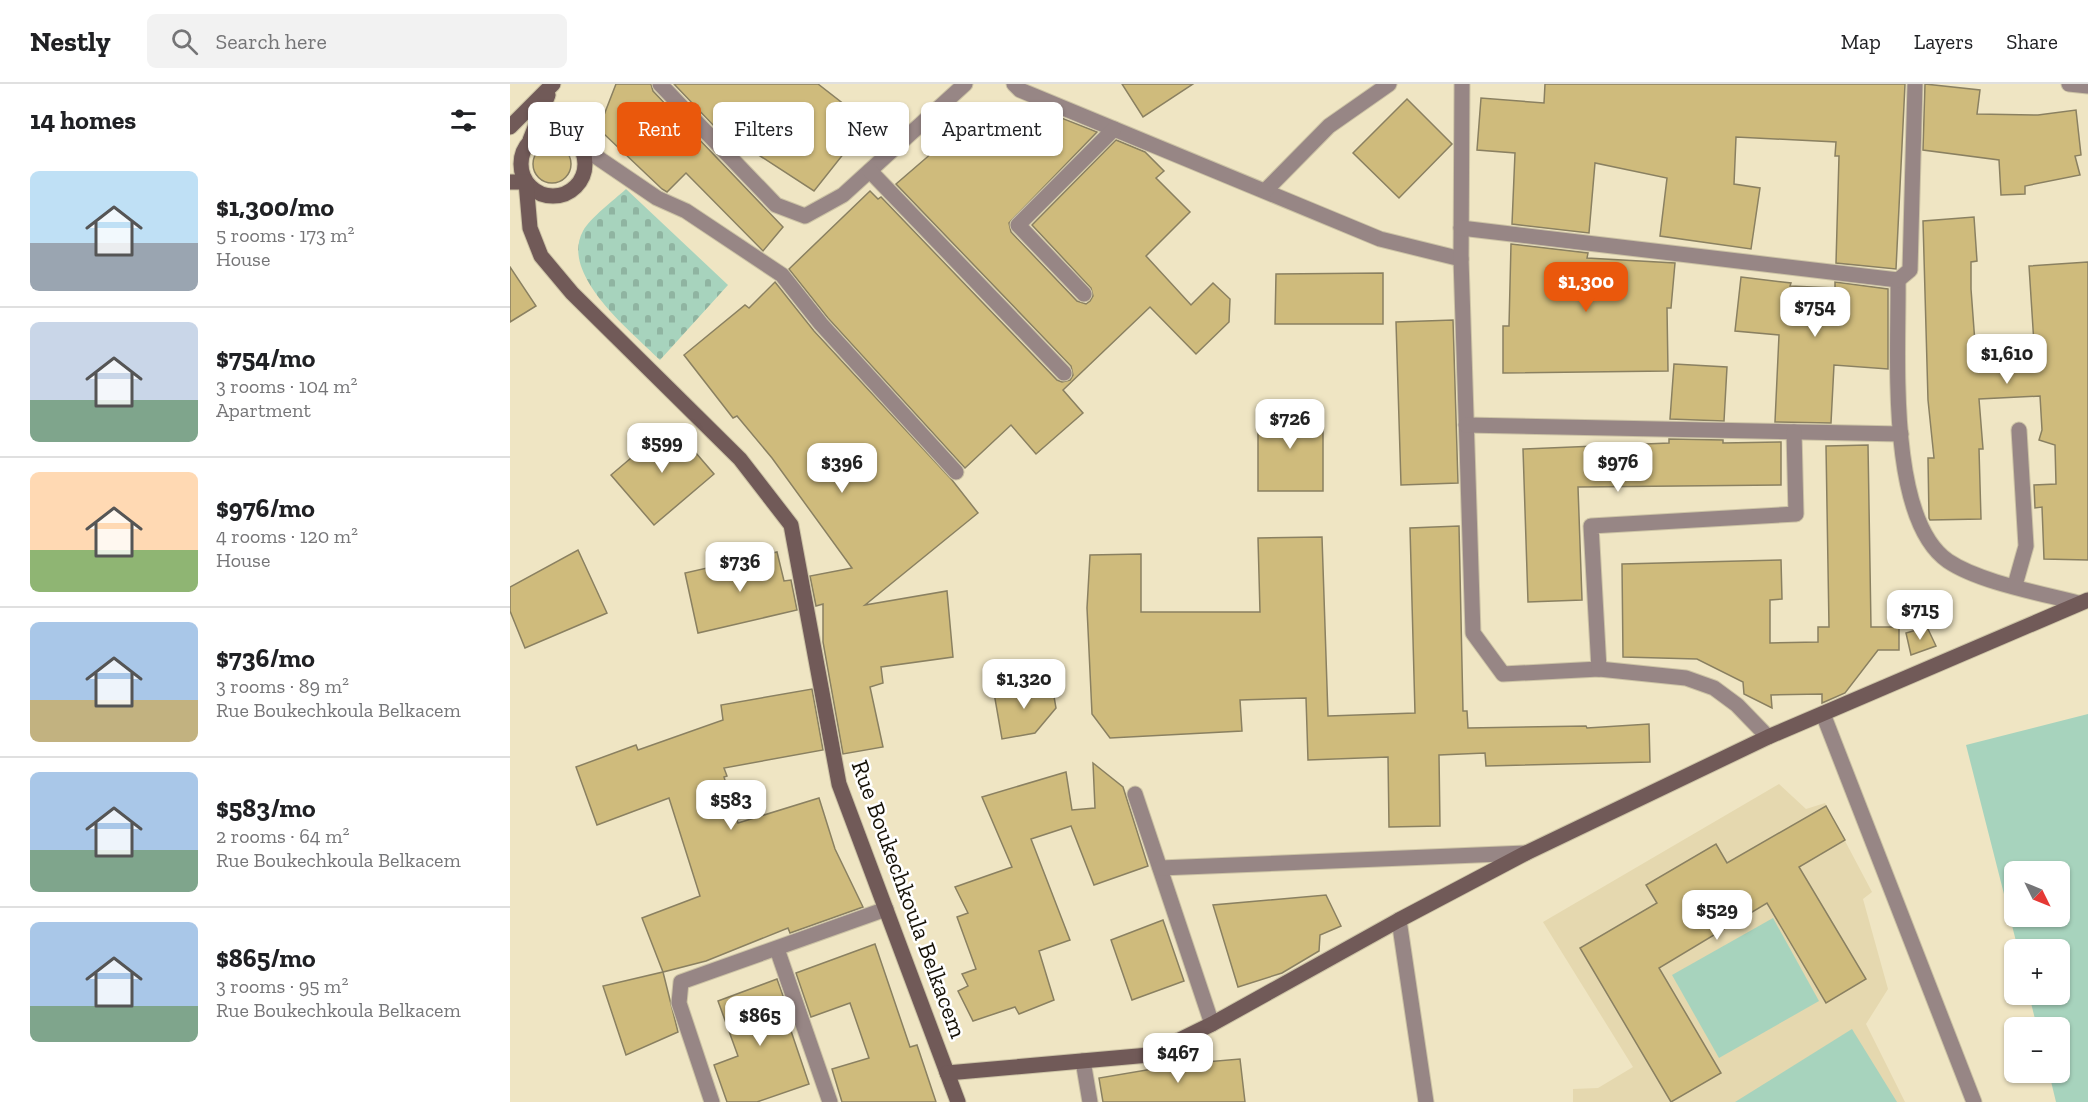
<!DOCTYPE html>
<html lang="en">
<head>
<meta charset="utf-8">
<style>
	:root { --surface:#fff; --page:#f2f2f2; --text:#202124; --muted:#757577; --line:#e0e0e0; --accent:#ea580c }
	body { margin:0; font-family:"Zilla Slab",serif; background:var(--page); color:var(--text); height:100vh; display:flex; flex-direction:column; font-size:22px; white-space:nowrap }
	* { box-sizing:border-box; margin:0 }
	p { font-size:20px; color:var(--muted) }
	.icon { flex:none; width:33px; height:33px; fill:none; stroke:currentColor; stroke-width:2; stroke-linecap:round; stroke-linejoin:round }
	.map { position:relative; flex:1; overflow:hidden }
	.drawer { display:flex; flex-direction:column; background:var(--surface); width:510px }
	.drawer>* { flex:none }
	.top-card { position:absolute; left:18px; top:18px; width:570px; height:54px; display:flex; gap:12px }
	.needle { width:39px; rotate:133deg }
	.controls { position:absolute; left:1494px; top:777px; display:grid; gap:12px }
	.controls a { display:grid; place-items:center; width:66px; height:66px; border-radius:9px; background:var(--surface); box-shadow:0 2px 4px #0004; font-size:30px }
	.price { position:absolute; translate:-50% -51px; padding:0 14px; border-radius:12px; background:#fff; color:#222; font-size:20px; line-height:39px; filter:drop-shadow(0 2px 3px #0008) }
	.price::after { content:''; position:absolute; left:50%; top:36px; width:18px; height:14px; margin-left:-9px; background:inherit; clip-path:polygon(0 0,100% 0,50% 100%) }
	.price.current { background:var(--accent); color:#fff }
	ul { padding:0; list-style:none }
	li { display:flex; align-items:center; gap:18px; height:150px; padding:0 30px }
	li+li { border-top:2px solid var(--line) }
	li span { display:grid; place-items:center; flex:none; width:168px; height:120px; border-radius:9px; color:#555 }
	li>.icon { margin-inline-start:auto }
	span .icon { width:72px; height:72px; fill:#fffc; stroke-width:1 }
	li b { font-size:26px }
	h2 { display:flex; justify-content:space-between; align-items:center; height:72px; padding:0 30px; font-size:26px }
	.chip { padding:0 21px; border-radius:9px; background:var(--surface); box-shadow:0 2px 4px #0004; font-size:21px; line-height:54px }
	.chip.current { background:var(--accent); color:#fff }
	header { display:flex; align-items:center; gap:36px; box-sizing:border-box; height:84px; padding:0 30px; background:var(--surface); border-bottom:2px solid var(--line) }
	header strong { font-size:28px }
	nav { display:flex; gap:33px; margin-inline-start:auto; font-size:21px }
	.search { width:420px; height:54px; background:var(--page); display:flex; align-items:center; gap:15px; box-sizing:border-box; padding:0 21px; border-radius:9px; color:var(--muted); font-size:22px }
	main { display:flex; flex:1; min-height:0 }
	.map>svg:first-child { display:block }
	.built { fill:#e5d8af }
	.green { fill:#a7d3bd; fill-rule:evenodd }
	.cemetery { fill:url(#cemetery-stones) }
	.building { fill:#cfbb7c; stroke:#8a8061; stroke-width:1.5 }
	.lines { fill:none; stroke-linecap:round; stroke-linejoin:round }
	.street-casing { stroke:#ccc3a5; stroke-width:17 }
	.secondary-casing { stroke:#ccc3a5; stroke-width:17 }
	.street { stroke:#978685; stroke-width:15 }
	.secondary { stroke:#715a58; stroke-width:15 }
	.labels { text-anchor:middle; stroke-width:5; stroke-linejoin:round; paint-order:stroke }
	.street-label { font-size:24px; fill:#161207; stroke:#fff }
</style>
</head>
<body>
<header>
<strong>Nestly</strong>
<div class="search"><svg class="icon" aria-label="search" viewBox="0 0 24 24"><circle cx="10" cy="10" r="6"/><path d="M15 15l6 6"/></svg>Search here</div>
<nav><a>Map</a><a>Layers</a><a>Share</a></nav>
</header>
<main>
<section class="drawer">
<h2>14 homes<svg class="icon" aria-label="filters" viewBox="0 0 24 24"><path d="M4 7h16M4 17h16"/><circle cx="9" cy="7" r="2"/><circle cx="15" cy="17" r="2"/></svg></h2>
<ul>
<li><span style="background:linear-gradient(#bfe0f5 60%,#9aa5b1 0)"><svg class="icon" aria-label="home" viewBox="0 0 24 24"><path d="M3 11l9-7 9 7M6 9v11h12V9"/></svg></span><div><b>$1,300/mo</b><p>5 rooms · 173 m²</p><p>House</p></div></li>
<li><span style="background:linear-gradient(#c9d6e8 65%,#7fa58c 0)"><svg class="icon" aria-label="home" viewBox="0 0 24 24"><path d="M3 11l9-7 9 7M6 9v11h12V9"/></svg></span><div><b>$754/mo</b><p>3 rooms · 104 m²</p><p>Apartment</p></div></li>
<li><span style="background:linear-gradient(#ffd9b3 65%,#8fb573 0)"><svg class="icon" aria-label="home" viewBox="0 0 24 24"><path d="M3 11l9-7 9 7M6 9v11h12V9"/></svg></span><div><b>$976/mo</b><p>4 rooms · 120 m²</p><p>House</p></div></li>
<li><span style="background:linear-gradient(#a9c7e8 65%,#c2b280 0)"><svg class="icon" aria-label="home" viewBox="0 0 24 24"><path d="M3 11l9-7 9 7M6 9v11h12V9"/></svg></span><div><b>$736/mo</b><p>3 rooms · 89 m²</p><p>Rue Boukechkoula Belkacem</p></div></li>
<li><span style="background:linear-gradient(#a9c7e8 65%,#7fa58c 0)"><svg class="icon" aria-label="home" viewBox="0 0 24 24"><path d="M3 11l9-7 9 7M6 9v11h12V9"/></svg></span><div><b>$583/mo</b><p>2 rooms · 64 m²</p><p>Rue Boukechkoula Belkacem</p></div></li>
<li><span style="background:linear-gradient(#a9c7e8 70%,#7fa58c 0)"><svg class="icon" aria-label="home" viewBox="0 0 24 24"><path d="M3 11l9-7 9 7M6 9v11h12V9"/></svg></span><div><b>$865/mo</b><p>3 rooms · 95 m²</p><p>Rue Boukechkoula Belkacem</p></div></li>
</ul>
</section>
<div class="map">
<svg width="1578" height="1018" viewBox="0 0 1578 1018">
	<defs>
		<pattern id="cemetery-stones" width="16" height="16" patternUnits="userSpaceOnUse" patternTransform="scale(1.5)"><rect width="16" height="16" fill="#a7d3bd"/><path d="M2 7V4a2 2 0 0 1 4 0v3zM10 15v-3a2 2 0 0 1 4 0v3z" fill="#8fb4a1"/></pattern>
	</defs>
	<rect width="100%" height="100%" fill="#efe5c3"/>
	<polygon class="built" points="1269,700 1296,725 1315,719 1362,808 1353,815 1378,905 1356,940 1395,1018 1063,1018 1063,1005 1088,1004 1123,983 1033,838"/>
	<g class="green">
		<path d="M1578 630V1018H1546L1539 989 1550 988V944L1527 943 1519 911 1550 910V866L1508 865 1456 661ZM1504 788H1550V832H1504Z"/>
		<polygon points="1263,834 1309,917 1209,974 1162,891"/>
		<polygon points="1342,945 1387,1018 1225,1018"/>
	</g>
	<path class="cemetery" d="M116 105 218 201 150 276C122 248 49 191 73 147 80 134 104 116 116 105Z"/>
	<g class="building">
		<polygon points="106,0 141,0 143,7 273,143 253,167 176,89 157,108 152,105 94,50 94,31"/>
		<polygon points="164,0 308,0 358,39 304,107 204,42"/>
		<polygon points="612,0 683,0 633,33"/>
		<polygon points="1035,0 1395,0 1386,185 1326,179 1329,72 1325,72 1326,58 1226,53 1224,100 1250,104 1241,165 1150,152 1157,94 1085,79 1079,149 1002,140 1005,69 967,66 971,14 1034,19"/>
		<polygon points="1415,0 1470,6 1467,30 1528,31 1566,26 1571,71 1565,72 1570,91 1515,102 1515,110 1491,111 1489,76 1413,66"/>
		<polygon points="897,15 942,60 889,114 843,69"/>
		<polygon points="461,22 507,66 544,31 587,48 499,139 501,148 567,217 576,220 580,217 583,212 581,204 522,141 606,56 635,68 654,87 646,94 680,128 636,172 681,221 703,199 720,215 719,238 686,270 640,223 553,306 573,329 526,370 501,341 455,384 318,234 279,185 360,107 368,115 371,113 547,296 552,298 560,296 563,291 561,282 386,100 437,56 433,51"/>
		<circle cx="42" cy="80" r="19"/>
		<polygon points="1464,133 1467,177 1461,178 1461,205 1465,259 1468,259 1468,263 1524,260 1519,182 1578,178 1578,476 1534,475 1532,423 1525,424 1524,401 1546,400 1545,361 1529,356 1532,346 1530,312 1469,315 1473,365 1469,365 1471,435 1420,436 1419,434 1418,374 1424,374 1418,316 1413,137"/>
		<polygon points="1001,160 1078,169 1077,174 1165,179 1161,224 1157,224 1158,287 993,289 993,242 999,242"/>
		<polygon points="0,183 26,222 0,238"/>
		<polygon points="873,189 873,240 765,240 766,190"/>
		<polygon points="1231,193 1281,199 1280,202 1325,204 1325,198 1378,205 1378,285 1324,281 1321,339 1265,338 1269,251 1225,247"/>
		<polygon points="265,198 304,247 442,396 468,429 355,521 437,507 443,573 371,583 373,599 360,603 373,663 333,670 313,558 313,520 306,522 300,492 342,484 262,374 227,332 223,334 174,271 235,221 239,224"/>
		<polygon points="943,236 948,399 891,401 886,238"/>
		<polygon points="1164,280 1217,283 1214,337 1160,335"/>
		<rect x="748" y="325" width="65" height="82"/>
		<polygon points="161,340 204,390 144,441 101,391"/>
		<polygon points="1159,355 1213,356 1213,359 1271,358 1271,401 1068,403 1072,516 1018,518 1013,365 1159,359"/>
		<polygon points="1358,361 1361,543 1389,543 1389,566 1368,566 1335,609 1312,619 1312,610 1261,611 1262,624 1234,610 1233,598 1187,575 1113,573 1112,480 1271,476 1272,515 1260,516 1260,559 1308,558 1308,543 1319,543 1316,362"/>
		<polygon points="949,442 953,627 957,627 958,644 1076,642 1077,644 1139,640 1140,678 976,682 975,669 929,671 930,742 879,743 878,673 798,676 796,614 730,616 732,647 600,654 582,630 577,524 580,471 631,470 631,528 750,528 748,454 812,453 818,632 905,629 900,444"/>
		<polygon points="68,466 97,529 15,564 0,527 0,503"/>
		<polygon points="267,468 274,497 281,496 287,526 188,549 175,489"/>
		<polygon points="1417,543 1426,562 1401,571 1396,549"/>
		<polygon points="542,601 546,624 525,649 492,655 484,609"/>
		<polygon points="302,605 313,666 214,684 217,692 214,693 228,739 309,714 325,765 353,823 280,849 278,844 196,877 153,888 132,834 190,812 159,714 87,741 66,683 126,661 128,666 213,636 211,621"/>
		<polygon points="583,679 613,703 638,782 584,801 561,742 521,755 560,856 529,867 544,916 509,930 505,923 463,937 448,907 458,902 452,890 466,885 447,833 458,829 445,803 502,783 472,713 556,688 562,726 585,724"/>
		<polygon points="1316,722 1335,756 1289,783 1356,895 1316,919 1257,819 1149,884 1211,989 1161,1018 1070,864 1147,819 1136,801 1206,760 1217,779"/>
		<polygon points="816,811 831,842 810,851 809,867 772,889 728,903 703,821"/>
		<polygon points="653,836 674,897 622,916 601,856"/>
		<polygon points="365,860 400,963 407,961 426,1018 332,1018 322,985 359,974 340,919 301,933 286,889"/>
		<polygon points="153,888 168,948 116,971 93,902"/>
		<polygon points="267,895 283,940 279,941 299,1000 247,1018 217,1018 204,981 228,972 208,917"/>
		<polygon points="730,975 735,1018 593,1018 589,994 672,980"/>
	</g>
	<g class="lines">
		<defs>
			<g id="street">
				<polyline points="150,0 266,121 295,132 333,111 455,0"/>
				<polyline points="504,0 510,6 870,155 951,175"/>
				<polyline points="952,0 951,175 963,549 993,590 1089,585 1176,594 1204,604 1227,621 1258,653"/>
				<polyline points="1559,0 1578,2"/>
				<polyline points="69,61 147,114 176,127 272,191 311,240 446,388"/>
				<polyline points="360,87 554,289"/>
				<polyline points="755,107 819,42 879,0"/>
				<path d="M951 144 1388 196C1389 265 1376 434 1438 477 1469 498 1530 509 1568 519"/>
				<polyline points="1388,196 1400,186 1405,0"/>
				<polyline points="574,210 508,141 604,45"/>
				<polyline points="956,341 1391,350"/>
				<polyline points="1505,501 1516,462 1509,346"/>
				<polyline points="1089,585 1081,442 1286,430 1284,348"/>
				<polyline points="1313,630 1464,1018"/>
				<polyline points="625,710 702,940"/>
				<polyline points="650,784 1016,769"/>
				<polyline points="889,836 916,1018"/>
				<polyline points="267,865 320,1018"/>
				<polyline points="573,977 580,1018"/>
				<polyline points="202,1018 169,919 171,898 376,825"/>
			</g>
			<g id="secondary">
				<polyline points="0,43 43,0"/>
				<circle cx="43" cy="80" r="32"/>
				<polyline points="20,56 38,11"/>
				<polyline points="0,98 16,98 20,144 31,172 62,209 230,375 281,441 329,700 448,1018"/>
				<polyline points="437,989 639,971 702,940 889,836 1016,769 1258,653 1578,516"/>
			</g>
		</defs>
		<use href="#street" class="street-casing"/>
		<use href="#secondary" class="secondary-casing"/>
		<use href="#street" class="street"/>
		<use href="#secondary" class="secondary"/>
	</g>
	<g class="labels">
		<g class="street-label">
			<text transform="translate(399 815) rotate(70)" y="8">Rue Boukechkoula Belkacem</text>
		</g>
	</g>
</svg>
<div class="controls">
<a><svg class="needle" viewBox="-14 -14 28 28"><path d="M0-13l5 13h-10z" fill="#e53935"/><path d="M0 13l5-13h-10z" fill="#757577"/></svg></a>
<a>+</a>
<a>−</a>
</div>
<b class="price current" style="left:1076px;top:229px">$1,300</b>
<b class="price" style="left:1305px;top:254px">$754</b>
<b class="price" style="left:1497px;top:301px">$1,610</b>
<b class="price" style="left:780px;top:366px">$726</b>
<b class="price" style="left:152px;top:390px">$599</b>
<b class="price" style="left:1108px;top:409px">$976</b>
<b class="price" style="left:332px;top:410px">$396</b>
<b class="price" style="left:230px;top:509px">$736</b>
<b class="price" style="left:1410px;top:557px">$715</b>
<b class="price" style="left:514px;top:626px">$1,320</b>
<b class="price" style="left:221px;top:747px">$583</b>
<b class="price" style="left:1207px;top:857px">$529</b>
<b class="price" style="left:250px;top:963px">$865</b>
<b class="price" style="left:668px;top:1000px">$467</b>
<div class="top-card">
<a class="chip">Buy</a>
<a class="chip current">Rent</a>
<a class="chip">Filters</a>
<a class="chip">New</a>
<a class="chip">Apartment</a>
</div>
</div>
</main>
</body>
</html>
